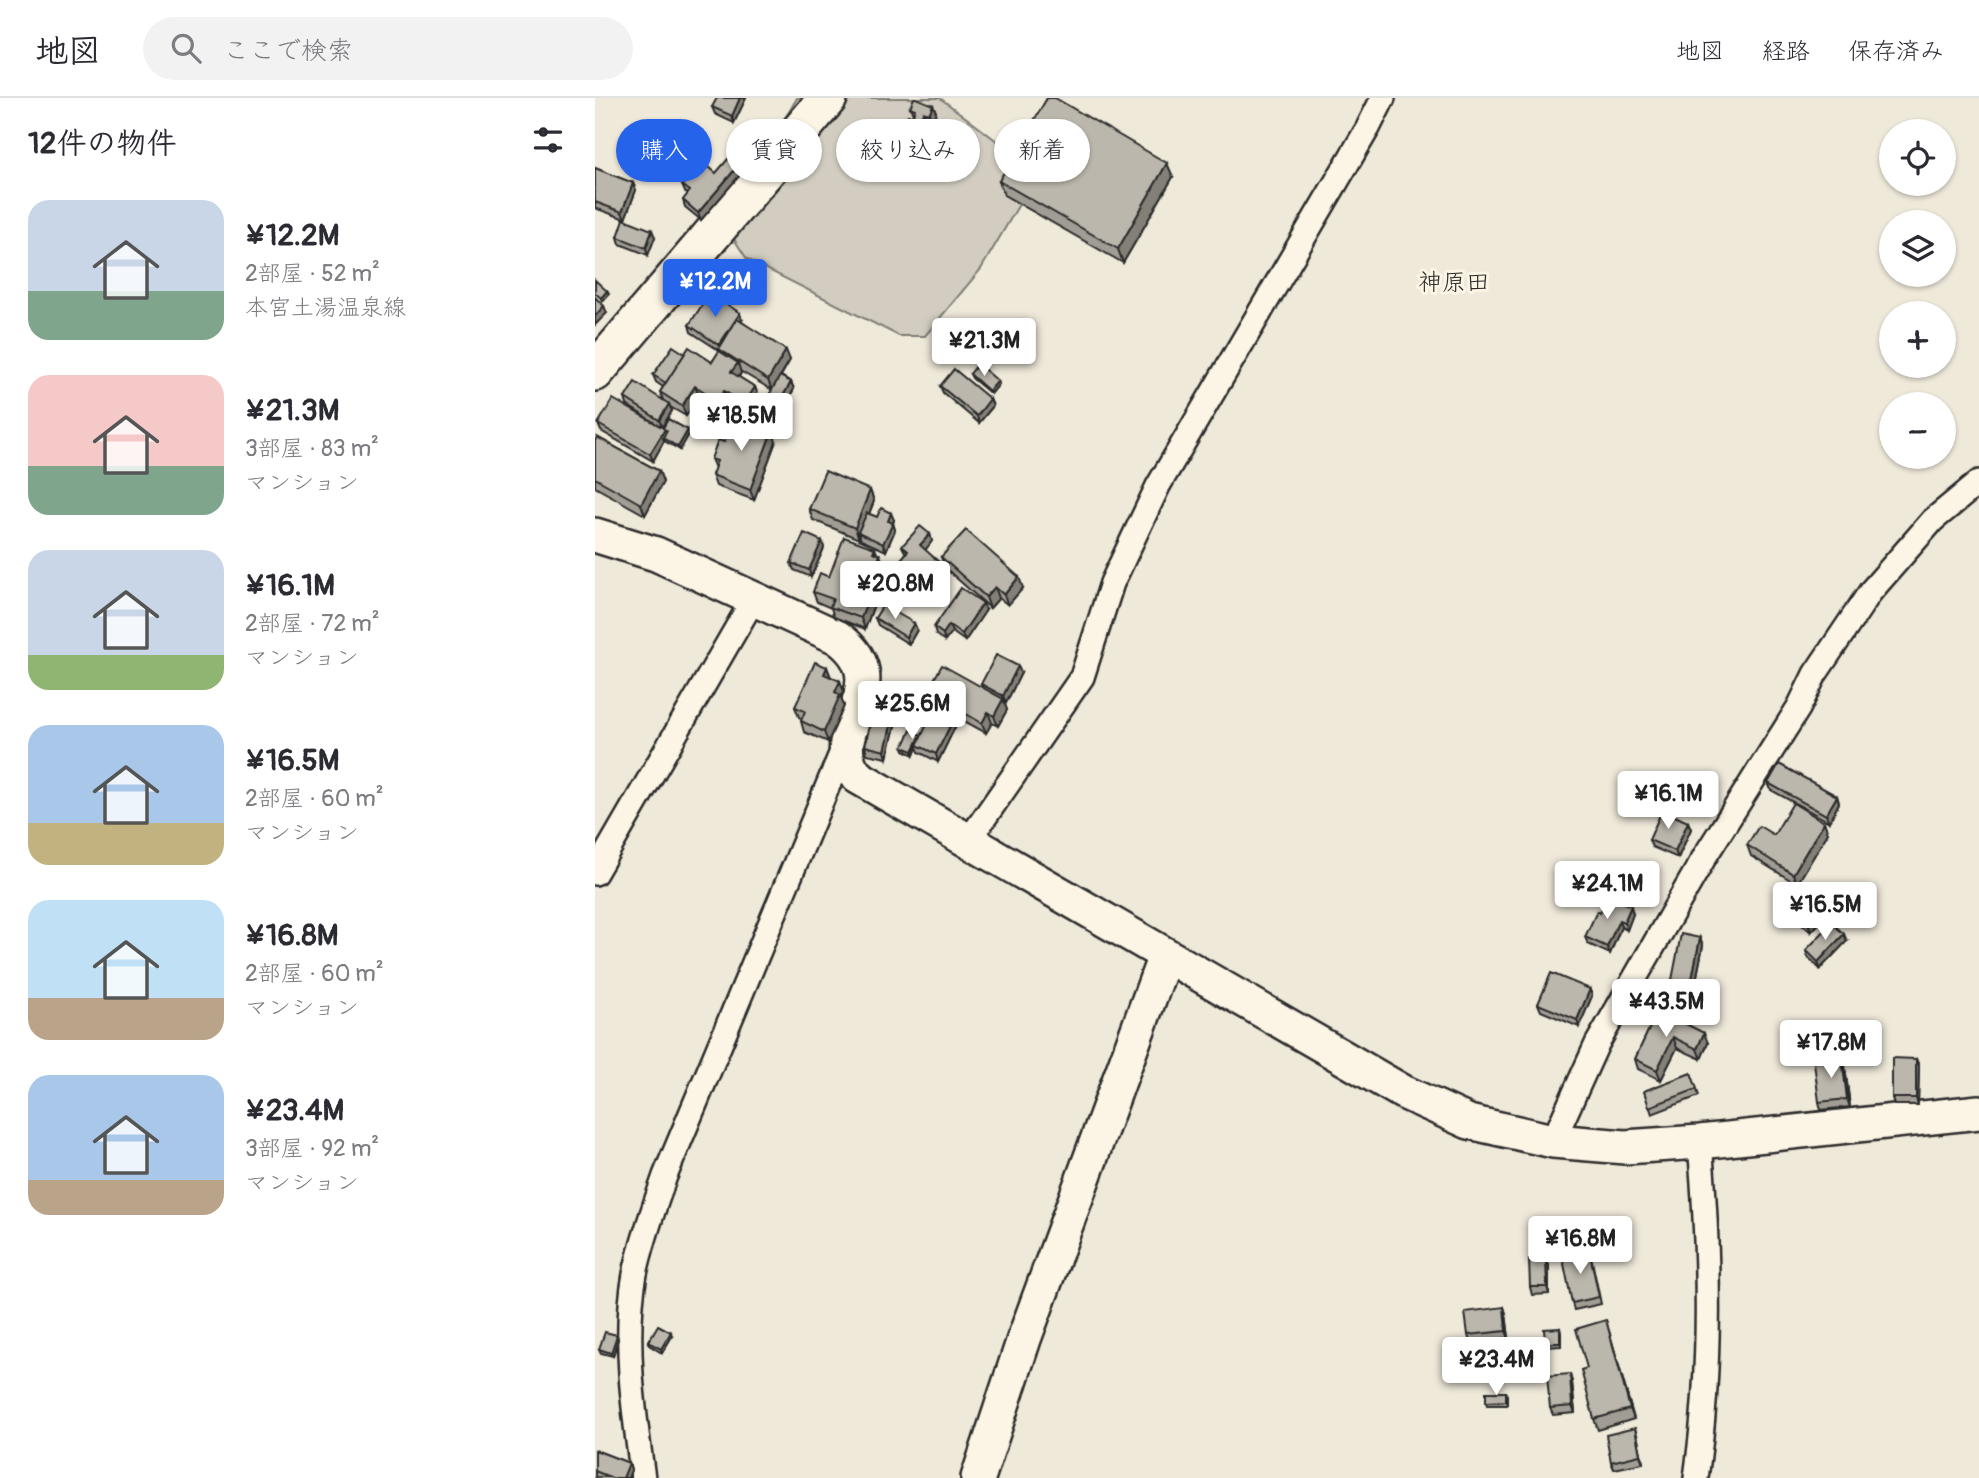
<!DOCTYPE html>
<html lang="ja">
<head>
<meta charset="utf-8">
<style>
	:root { --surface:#fff; --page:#f2f2f3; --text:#2b2b33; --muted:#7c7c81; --line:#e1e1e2; --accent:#2563eb }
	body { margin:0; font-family:Pangolin,"Klee One",sans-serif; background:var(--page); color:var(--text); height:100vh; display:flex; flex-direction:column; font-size:26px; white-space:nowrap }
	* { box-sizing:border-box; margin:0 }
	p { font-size:23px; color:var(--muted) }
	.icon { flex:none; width:38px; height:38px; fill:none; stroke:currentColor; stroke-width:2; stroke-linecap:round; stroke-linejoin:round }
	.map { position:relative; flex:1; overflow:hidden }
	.side { display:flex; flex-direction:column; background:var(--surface); width:595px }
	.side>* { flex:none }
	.banner { position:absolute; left:21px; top:21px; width:665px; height:63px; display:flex; gap:14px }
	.controls { position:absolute; left:1284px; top:21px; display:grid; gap:14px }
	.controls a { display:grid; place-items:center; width:77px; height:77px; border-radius:50%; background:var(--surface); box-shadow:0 2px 5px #0004; font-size:35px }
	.price { position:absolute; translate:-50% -60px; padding:0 16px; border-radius:7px; background:#fff; color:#222; font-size:23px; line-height:46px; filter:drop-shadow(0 2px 4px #0008) }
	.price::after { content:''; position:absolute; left:50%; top:42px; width:21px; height:16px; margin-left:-10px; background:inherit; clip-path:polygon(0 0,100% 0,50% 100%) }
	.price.active { background:var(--accent); color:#fff }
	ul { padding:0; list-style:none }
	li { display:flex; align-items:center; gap:21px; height:175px; padding:0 28px }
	li span { display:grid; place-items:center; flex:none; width:196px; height:140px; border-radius:21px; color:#555 }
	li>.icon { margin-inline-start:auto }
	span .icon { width:84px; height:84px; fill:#fffc; stroke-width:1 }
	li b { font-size:30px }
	h2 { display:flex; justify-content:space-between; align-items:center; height:84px; padding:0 28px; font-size:30px }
	.pill { padding:0 24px; border-radius:32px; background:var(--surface); box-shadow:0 2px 5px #0004; font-size:24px; line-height:63px }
	.pill.active { background:var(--accent); color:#fff }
	header { display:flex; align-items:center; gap:42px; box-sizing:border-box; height:98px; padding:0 35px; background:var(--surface); border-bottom:2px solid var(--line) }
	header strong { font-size:33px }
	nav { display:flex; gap:38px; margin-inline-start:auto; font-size:24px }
	.search { width:490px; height:63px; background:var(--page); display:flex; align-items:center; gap:18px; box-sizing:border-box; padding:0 24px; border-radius:38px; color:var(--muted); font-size:26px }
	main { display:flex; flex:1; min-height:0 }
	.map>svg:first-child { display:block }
	.green { fill:#d2cdc0; stroke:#7e7c76; stroke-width:2 }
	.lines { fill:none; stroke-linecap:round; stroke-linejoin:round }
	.street-casing { stroke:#2b2b2b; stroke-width:28 }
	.secondary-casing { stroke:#2b2b2b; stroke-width:38 }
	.primary-casing { stroke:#2b2b2b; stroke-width:42 }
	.street { stroke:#fcf5e5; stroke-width:23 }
	.secondary { stroke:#fcf5e5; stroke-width:33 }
	.primary { stroke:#fcf5e5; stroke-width:37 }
	.wall { fill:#a29d94; stroke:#2b2b2b; stroke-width:2 }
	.shaded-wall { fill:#848078; stroke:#2b2b2b; stroke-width:2 }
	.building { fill:#bcb7ac; stroke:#2b2b2b; stroke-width:2 }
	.labels { text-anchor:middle; stroke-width:6; stroke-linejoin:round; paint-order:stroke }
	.neighbourhood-label { font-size:24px; fill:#2b2b2b; stroke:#fcf5e5 }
</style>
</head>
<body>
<header>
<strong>地図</strong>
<div class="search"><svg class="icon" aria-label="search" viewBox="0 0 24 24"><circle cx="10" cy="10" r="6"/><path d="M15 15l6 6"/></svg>ここで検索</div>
<nav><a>地図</a><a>経路</a><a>保存済み</a></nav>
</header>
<main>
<section class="side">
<h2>12件の物件<svg class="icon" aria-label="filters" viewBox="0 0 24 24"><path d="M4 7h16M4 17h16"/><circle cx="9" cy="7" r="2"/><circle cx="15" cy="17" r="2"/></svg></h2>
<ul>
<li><span style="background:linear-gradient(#c9d6e8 65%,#7fa58c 0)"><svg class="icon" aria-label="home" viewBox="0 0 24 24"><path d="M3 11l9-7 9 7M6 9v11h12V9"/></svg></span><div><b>¥12.2M</b><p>2部屋 · 52 m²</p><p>本宮土湯温泉線</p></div></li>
<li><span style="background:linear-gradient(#f6c9c9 65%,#7fa58c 0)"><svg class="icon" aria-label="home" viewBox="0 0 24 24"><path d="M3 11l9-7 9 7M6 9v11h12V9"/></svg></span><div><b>¥21.3M</b><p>3部屋 · 83 m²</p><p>マンション</p></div></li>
<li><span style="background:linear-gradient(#c9d6e8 75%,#8fb573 0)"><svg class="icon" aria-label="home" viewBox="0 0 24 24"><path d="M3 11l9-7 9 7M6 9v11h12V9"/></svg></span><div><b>¥16.1M</b><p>2部屋 · 72 m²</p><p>マンション</p></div></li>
<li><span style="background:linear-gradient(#a9c7e8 70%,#c2b280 0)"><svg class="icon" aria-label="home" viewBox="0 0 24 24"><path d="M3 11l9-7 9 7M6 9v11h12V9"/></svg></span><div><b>¥16.5M</b><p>2部屋 · 60 m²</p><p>マンション</p></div></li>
<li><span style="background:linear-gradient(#bfe0f5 70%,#b9a48a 0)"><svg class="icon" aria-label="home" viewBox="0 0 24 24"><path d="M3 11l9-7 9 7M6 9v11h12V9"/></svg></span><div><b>¥16.8M</b><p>2部屋 · 60 m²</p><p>マンション</p></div></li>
<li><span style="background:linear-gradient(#a9c7e8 75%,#b9a48a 0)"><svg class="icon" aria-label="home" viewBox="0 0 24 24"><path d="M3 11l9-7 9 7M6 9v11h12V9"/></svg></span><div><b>¥23.4M</b><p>3部屋 · 92 m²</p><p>マンション</p></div></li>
</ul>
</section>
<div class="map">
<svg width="1384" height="1380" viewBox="0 0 1384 1380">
	<rect width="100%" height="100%" fill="#efe9da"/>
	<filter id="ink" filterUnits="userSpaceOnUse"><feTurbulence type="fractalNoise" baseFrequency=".0143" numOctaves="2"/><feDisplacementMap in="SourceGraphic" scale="14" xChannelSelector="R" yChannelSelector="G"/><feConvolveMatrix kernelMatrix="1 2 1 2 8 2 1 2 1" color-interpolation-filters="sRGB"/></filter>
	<g filter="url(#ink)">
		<polygon class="green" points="202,0 345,0 443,74 386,171 330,238 304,238 152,161 129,126"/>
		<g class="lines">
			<defs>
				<g id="street">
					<polyline points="374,742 487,579 517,485 563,388 773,30 788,0"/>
					<polyline points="0,775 158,502"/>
					<polyline points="958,1043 1002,946 1110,758 1204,609 1220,576 1276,493 1338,422 1384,384"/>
					<path d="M48 1380C39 1316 28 1240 40 1176 47 1142 59 1110 70 1078L251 644"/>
					<path d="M1101 1380C1117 1268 1114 1157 1105 1044"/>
				</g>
				<g id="secondary">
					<path d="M0 437 61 456 242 539C308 586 222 636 263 679L808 994 874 1024 958 1043 1030 1049 1105 1044 1384 1014"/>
					<polyline points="383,1380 429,1241 570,858"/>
				</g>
				<polyline id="primary" points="0,274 233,0"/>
			</defs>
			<use href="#street" class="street-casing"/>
			<use href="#secondary" class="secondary-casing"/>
			<use href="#primary" class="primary-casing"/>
			<use href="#street" class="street"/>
			<use href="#secondary" class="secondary"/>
			<use href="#primary" class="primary"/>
		</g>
		<g class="wall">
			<polygon points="151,0 139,25 120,16 117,9"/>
			<polygon points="338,7 341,14 337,23 331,21 330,24 332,25 334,32 326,52 307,44 305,37 318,16 315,9"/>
			<polygon points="148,62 151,70 106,122 90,109 88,102 93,96 90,94 87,87 121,75"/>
			<polygon points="0,70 38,85 41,92 30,121 0,110"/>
			<polygon points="578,79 528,165 409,97 404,83"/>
			<polygon points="23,139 60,139 53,157 25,146"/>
			<polygon points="147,222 146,223 195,262 186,278 196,284 199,291 181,323 170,316 167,309 177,292 145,273 146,275 144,279 160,289 164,300 153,317 133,304 127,313 104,298 91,318 75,309 77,313 67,329 93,332 94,336 85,352 69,343 58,363 6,333 3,326 63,327 32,307 30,300 68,302 65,294 68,289 61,284 58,277 90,256 117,264 125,253 96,234 94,227"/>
			<polygon points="375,276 403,283 404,286 396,296 377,280"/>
			<polygon points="345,288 395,301 398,308 384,325 348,295"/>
			<polygon points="0,343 64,373 68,384 50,417 0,389"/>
			<polygon points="181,343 159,402 121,388 117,377 120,370 116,361 129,344"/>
			<polygon points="275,392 279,403 274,416 282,419 299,422 298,425 300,432 291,453 266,442 265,439 264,441 218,422 214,411"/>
			<polygon points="335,436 337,443 330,452 347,471 323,498 300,478 298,471 311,456 307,448"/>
			<polygon points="227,443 229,450 216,479 199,472 196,465"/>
			<polygon points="282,456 289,467 278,495 281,501 270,531 239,519 236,510 222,504 218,494 234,479"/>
			<polygon points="346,459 428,490 413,507 404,500 395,510 350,470"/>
			<polygon points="391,512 370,543 357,534 350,543 341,537 339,529"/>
			<polygon points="280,520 319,525 322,532 314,546 283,527"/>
			<polygon points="232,569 236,579 245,583 249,594 246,599 249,608 233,644 209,634 206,623 207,621 204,619 200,609"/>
			<polygon points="426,575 411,605 409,604 412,612 403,628 397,625 391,635 336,605 332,594 387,589 386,586"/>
			<polygon points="307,600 292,660 272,656 270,648"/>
			<polygon points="340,625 362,625 343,664 324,654 322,649 319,657 309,652 308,649 326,638"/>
			<polygon points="1173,685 1242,698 1244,705 1234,724 1176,692"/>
			<polygon points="1093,724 1096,731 1083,760 1057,749 1054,742"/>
			<polygon points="1229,724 1233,735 1202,786 1156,758 1152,747"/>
			<polygon points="1193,809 1227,813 1229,820 1216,834 1196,816"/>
			<polygon points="1005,815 1038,816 1032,832 1026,829 1015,856 993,846 990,839"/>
			<polygon points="1105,840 1108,847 1099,893 1080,889 1077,882"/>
			<polygon points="1252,843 1225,871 1213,859 1211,852"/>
			<polygon points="995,891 997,898 984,929 946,913 943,906"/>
			<polygon points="1063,912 1113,945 1106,961 1082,950 1066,982 1043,971 1040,961"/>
			<polygon points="1247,960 1250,968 1255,1009 1226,1012 1224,1004"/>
			<polygon points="1321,961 1324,968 1323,1007 1299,1007 1297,1000"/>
			<polygon points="1096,975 1104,998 1057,1016 1049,993"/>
			<polygon points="996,1158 1006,1206 979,1212 977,1205"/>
			<polygon points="954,1168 954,1196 937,1197 935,1189"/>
			<polygon points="909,1209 911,1216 914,1240 875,1244 873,1237"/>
			<polygon points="965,1230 966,1234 966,1248 951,1249 950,1245"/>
			<polygon points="1014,1233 1039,1321 1003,1332 999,1321"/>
			<polygon points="22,1237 23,1241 18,1258 6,1255 4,1251"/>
			<polygon points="77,1238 67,1255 54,1247 53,1244"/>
			<polygon points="977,1284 980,1315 958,1317 955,1310"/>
			<polygon points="912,1297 912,1307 892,1307 891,1304"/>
			<polygon points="1042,1337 1048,1365 1019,1371 1016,1364"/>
			<polygon points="0,1352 34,1365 36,1372 33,1380 0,1379"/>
		</g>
		<g class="shaded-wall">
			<polygon points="145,0 151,0 139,25 137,18"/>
			<polygon points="338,7 341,14 337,23 334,16"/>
			<polygon points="328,14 331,21 328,30 325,22"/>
			<polygon points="332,25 334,32 326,52 324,45"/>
			<polygon points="148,62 151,70 106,122 103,115"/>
			<polygon points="572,65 578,79 528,165 523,151"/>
			<polygon points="38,85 41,92 30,121 27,114"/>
			<polygon points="57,132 60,139 53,157 51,150"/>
			<polygon points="12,193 14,196 7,204 6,200"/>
			<polygon points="9,208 12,215 0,227 0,218"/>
			<polygon points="145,215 147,222 127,253 124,247"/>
			<polygon points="191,252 195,262 177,292 173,282"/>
			<polygon points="143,265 146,275 140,284 136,274"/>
			<polygon points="403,283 404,286 396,296 394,293"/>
			<polygon points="196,284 199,291 181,323 178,315"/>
			<polygon points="100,288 104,298 91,318 87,308"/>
			<polygon points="160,289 164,300 153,317 149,306"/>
			<polygon points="129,293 133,304 127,313 123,302"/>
			<polygon points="395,301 398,308 384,325 382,318"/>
			<polygon points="74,306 77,313 67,329 64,322"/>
			<polygon points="70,331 72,338 68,340 69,343 58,363 55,356"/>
			<polygon points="93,332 94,336 85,352 83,349"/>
			<polygon points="177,333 181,343 159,402 155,392"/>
			<polygon points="64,373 68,384 50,417 46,406"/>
			<polygon points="275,392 279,403 266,436 263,434 265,439 264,441 260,430"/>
			<polygon points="296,415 299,422 298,425 300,432 291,453 288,446 293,423"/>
			<polygon points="335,436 337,443 328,455 325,447"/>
			<polygon points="227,443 229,450 216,479 214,472"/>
			<polygon points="280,450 284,460 285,457 289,467 278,495 281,501 270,531 266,520"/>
			<polygon points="344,464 347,471 323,498 320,491"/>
			<polygon points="424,479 428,490 413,507 409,497"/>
			<polygon points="400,489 404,500 395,510 391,499"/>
			<polygon points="388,505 391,512 370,543 367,536"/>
			<polygon points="319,525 322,532 314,546 311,539"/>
			<polygon points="354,527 357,534 350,543 348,536"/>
			<polygon points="423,568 426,575 411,605 408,598"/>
			<polygon points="232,569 236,580 229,576"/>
			<polygon points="245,583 249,594 246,599 249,608 233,644 229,634 240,594"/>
			<polygon points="304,592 307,600 292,660 290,653"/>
			<polygon points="408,601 412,612 403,628 399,618"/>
			<polygon points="393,614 397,625 391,635 387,625"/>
			<polygon points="360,618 362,625 343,664 341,656"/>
			<polygon points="326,637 322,647 322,649 319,657 318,653"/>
			<polygon points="1242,698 1244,705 1234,724 1231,717"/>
			<polygon points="1093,724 1096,731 1083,760 1080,753"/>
			<polygon points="1229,724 1233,735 1202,786 1198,776"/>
			<polygon points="1036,808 1038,816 1032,832 1029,824"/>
			<polygon points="1227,813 1229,820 1216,834 1214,827"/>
			<polygon points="1024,822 1026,829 1015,856 1012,849"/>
			<polygon points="1249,836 1252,843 1225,871 1223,864"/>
			<polygon points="1105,840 1108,847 1099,893 1096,886"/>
			<polygon points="995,891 997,898 984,929 982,922"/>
			<polygon points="1109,935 1113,945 1106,961 1102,951"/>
			<polygon points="1078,939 1082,950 1066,982 1062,972"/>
			<polygon points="1247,960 1250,968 1255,1009 1252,1001"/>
			<polygon points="1321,961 1324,968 1323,1007 1321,1000"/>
			<polygon points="951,1161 954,1168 954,1196 952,1189"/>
			<polygon points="909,1209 911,1216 914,1240 911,1233"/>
			<polygon points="1011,1222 1014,1233 1039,1321 1035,1311"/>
			<polygon points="76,1234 77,1238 67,1255 66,1251"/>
			<polygon points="22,1237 23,1241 18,1258 16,1255"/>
			<polygon points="975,1276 977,1284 980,1315 977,1308"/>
			<polygon points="1040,1330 1042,1337 1048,1365 1045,1357"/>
			<polygon points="34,1365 36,1372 33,1380 28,1380"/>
		</g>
		<g class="building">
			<polygon points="122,0 145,0 137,18 117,9"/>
			<polygon points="319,0 321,0 338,7 334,16 328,14 325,22 332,25 324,45 305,37 313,17 317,19 320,11 315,9"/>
			<polygon points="452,0 460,0 572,65 523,151 404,83"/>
			<polygon points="139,54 148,62 103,115 88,102 95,93 87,87 107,63 121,75"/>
			<polygon points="0,70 38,85 27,114 0,104"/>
			<polygon points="29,121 57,132 51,150 23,139"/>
			<polygon points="0,182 12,193 6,200 0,195"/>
			<polygon points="115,195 145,215 124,247 94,227"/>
			<polygon points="0,199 9,208 0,218"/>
			<polygon points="142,221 191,252 173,282 124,251"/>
			<polygon points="78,248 90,256 71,285 58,277"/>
			<polygon points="94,249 117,264 124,253 143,265 136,274 160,289 149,306 129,293 123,302 100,288 87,308 65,294"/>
			<polygon points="383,266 403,283 394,293 375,276"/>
			<polygon points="359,271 395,301 382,318 345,288"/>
			<polygon points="185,278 196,284 178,315 167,309"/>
			<polygon points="40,284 74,306 64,322 30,300"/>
			<polygon points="18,301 70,331 55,356 3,326"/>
			<polygon points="139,319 177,333 155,392 117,377 122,363 116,361 123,342 129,344"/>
			<polygon points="73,321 93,332 83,349 68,340 72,333 68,330"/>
			<polygon points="2,339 64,373 46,406 0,380 0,343"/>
			<polygon points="230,373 275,392 260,430 214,411"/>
			<polygon points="286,410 296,415 293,423 298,425 288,446 263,434 272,415 282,419"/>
			<polygon points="325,428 335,436 325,447 344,464 320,491 298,471 313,453 307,448"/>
			<polygon points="371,432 424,479 409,497 400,489 391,499 346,459"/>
			<polygon points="209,435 227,443 214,472 196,465"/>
			<polygon points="249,439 280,450 278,454 285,457 273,489 277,490 266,520 235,509 238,501 218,494 225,475 234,479"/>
			<polygon points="366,490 388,505 367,536 354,527 348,536 339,529"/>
			<polygon points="288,507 319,525 311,539 280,520"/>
			<polygon points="401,557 423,568 408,598 386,586"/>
			<polygon points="220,564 232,569 229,576 245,583 240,594 245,597 229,634 206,623 210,613 200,609"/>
			<polygon points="347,567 408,601 399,618 393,614 387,625 332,594"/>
			<polygon points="284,588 304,592 290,653 270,648"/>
			<polygon points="346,612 360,618 341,656 322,647 334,622 340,625"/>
			<polygon points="316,632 326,637 318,653 308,649"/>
			<polygon points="1184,666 1242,698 1231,717 1173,685"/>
			<polygon points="1198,705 1229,724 1198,776 1152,747 1164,728 1179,737"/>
			<polygon points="1067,712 1093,724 1080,753 1054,742"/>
			<polygon points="1206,795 1227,813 1214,827 1193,809"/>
			<polygon points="1013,798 1036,808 1029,824 1024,822 1012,849 990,839 1002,813 1005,815"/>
			<polygon points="1237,825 1249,836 1223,864 1211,852"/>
			<polygon points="1086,836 1105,840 1096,886 1077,882"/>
			<polygon points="956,875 995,891 982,922 943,906"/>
			<polygon points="1063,912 1109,935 1102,951 1078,939 1062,972 1040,961"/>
			<polygon points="1247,960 1252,1001 1224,1004 1219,964"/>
			<polygon points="1297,960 1321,961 1321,1000 1297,1000"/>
			<polygon points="1096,975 1102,991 1054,1009 1049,993"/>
			<polygon points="994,1151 1004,1199 977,1205 967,1156"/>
			<polygon points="934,1161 951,1161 952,1189 935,1189"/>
			<polygon points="909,1209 911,1233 873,1237 870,1214"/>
			<polygon points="1011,1222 1035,1311 999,1321 986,1272 992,1270 981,1231"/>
			<polygon points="63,1227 76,1234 66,1251 53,1244"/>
			<polygon points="965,1230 965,1245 950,1245 949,1231"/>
			<polygon points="10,1234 22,1237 16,1255 4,1251"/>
			<polygon points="975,1276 977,1308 955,1310 952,1278"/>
			<polygon points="891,1294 911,1294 911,1303 891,1304"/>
			<polygon points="1040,1330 1045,1357 1016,1364 1011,1337"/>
			<polygon points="0,1352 34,1365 28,1380 17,1380 0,1373"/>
		</g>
	</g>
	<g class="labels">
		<g class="neighbourhood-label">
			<text x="859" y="192">神原田</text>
		</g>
	</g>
</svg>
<div class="controls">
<a><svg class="icon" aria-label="locate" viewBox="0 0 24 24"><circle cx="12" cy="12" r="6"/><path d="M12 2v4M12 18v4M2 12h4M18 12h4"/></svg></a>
<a><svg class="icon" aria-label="layers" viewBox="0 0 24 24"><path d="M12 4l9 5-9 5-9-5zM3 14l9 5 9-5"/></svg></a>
<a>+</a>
<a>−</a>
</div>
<b class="price active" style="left:120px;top:221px">¥12.2M</b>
<b class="price" style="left:389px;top:280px">¥21.3M</b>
<b class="price" style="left:146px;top:355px">¥18.5M</b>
<b class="price" style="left:300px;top:523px">¥20.8M</b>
<b class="price" style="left:317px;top:643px">¥25.6M</b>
<b class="price" style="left:1073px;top:733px">¥16.1M</b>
<b class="price" style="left:1012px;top:823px">¥24.1M</b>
<b class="price" style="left:1230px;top:844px">¥16.5M</b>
<b class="price" style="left:1071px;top:941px">¥43.5M</b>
<b class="price" style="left:1236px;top:982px">¥17.8M</b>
<b class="price" style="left:985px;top:1178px">¥16.8M</b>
<b class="price" style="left:901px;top:1299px">¥23.4M</b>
<div class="banner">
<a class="pill active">購入</a>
<a class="pill">賃貸</a>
<a class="pill">絞り込み</a>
<a class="pill">新着</a>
</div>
</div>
</main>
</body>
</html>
